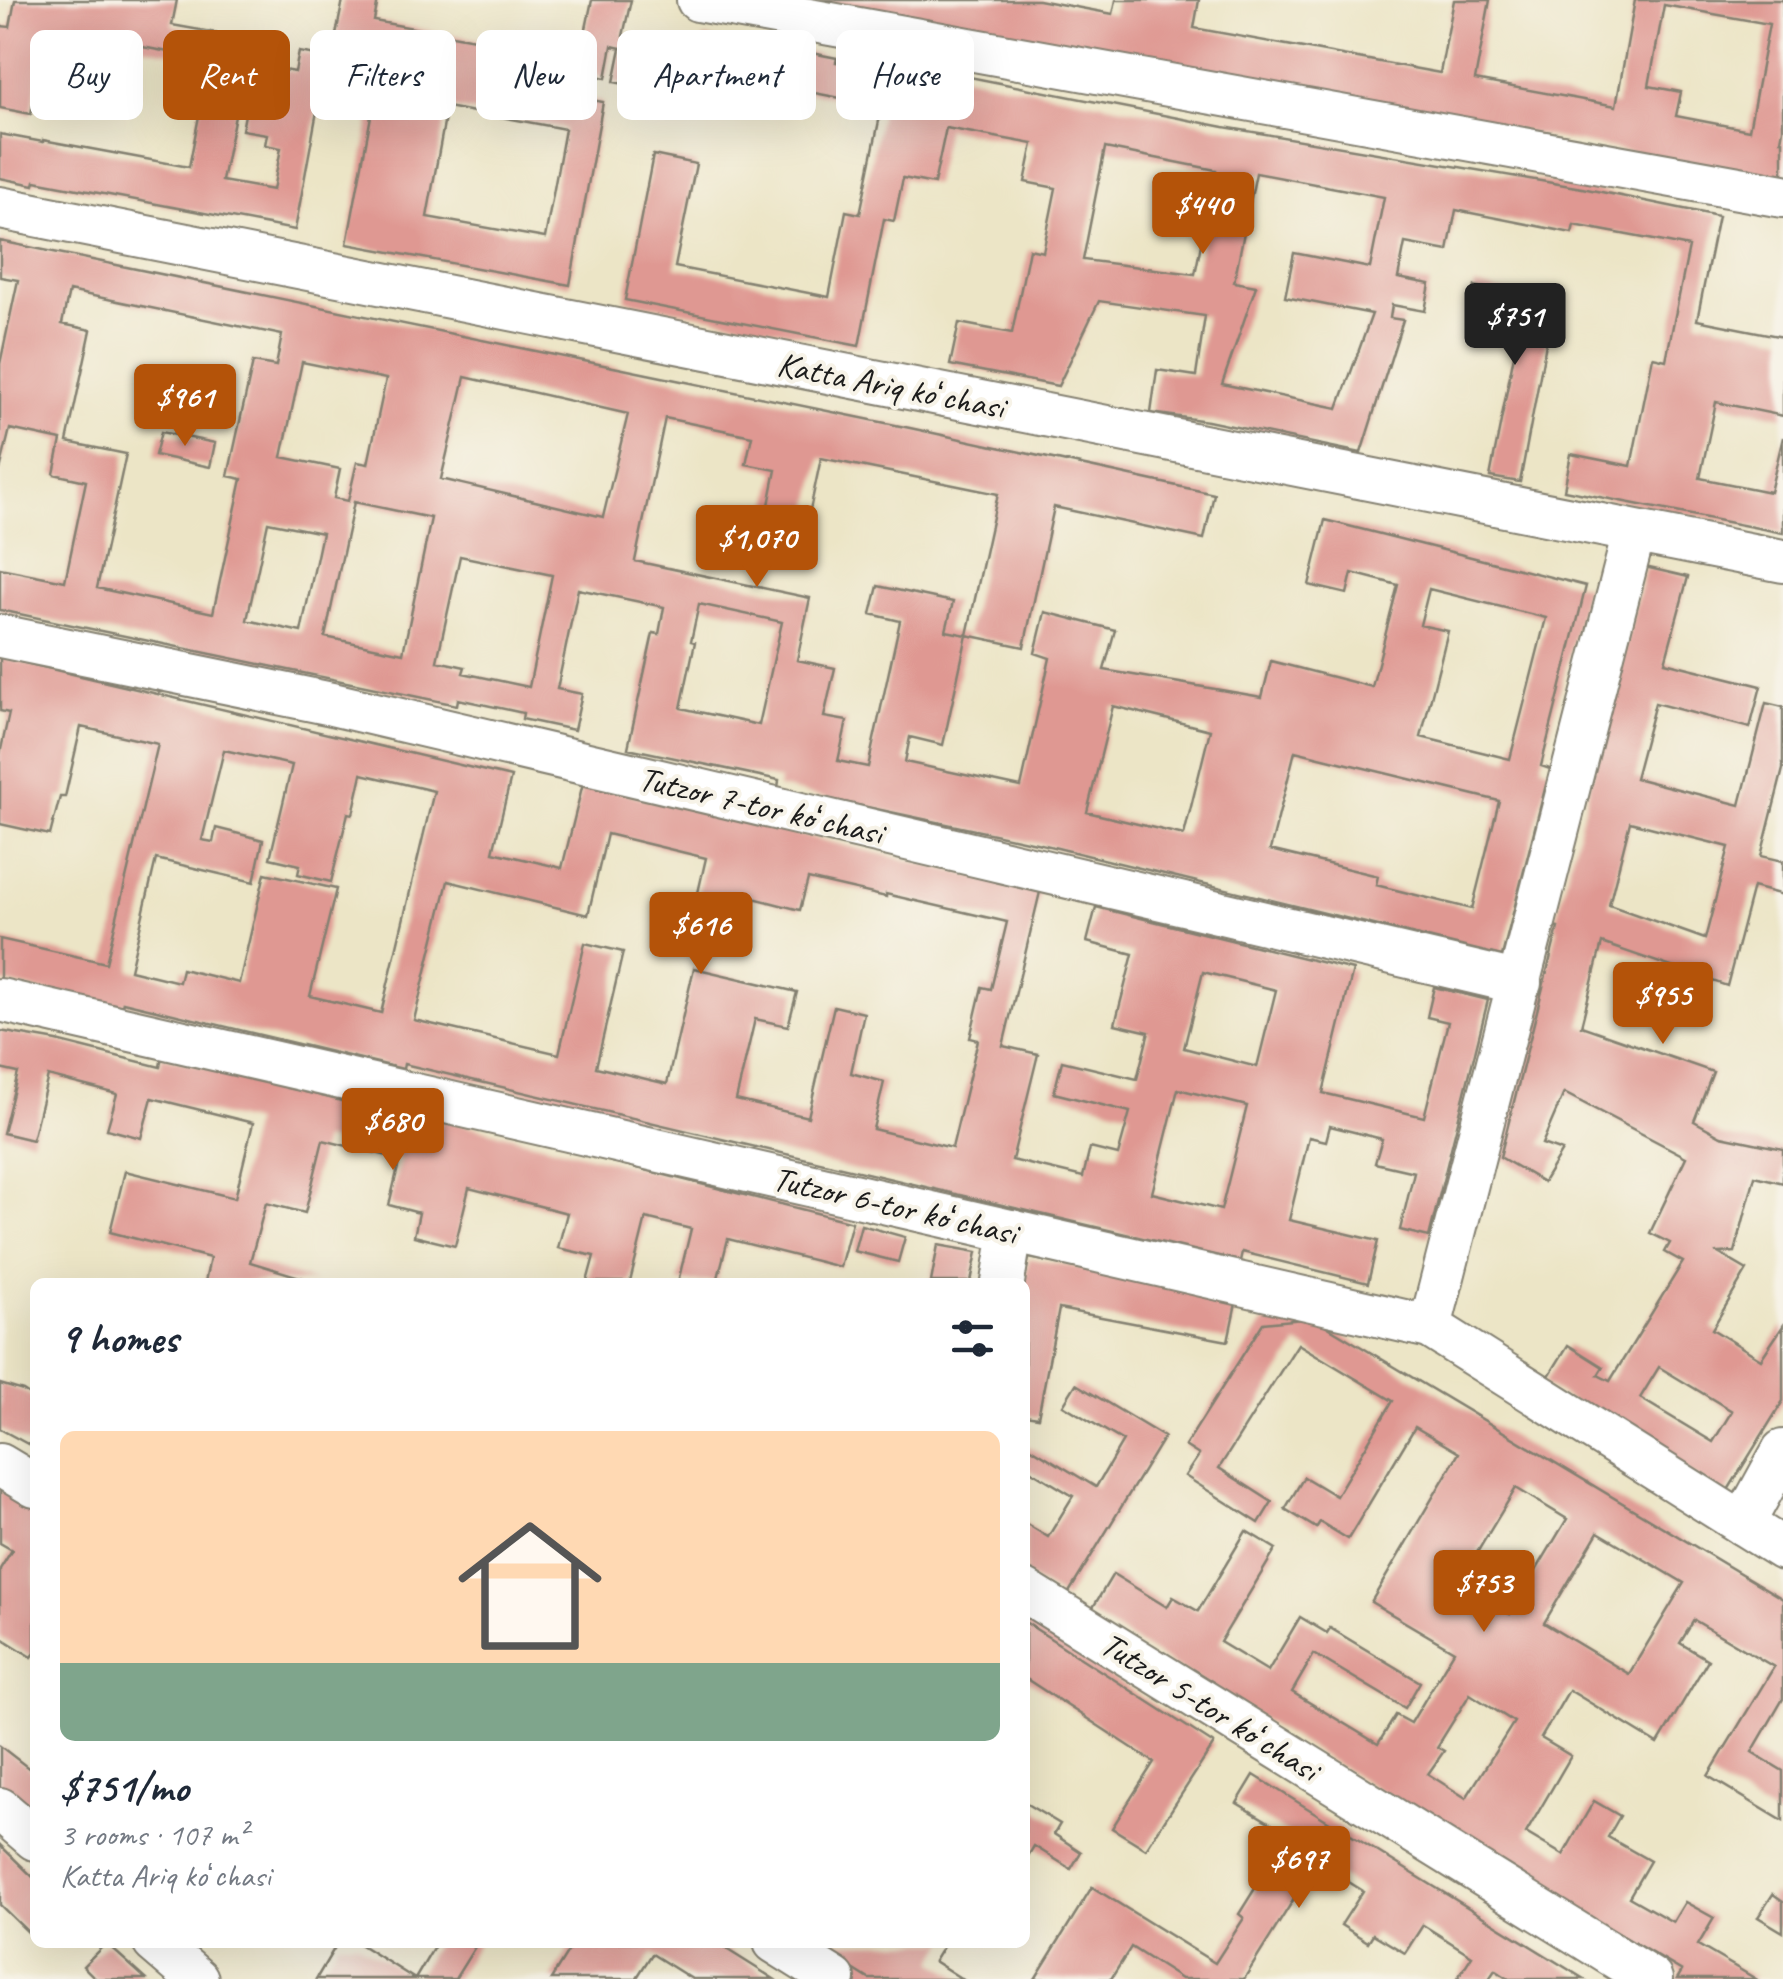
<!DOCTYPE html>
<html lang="en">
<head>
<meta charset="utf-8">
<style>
	:root { --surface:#fff; --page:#f6f6f7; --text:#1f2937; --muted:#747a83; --accent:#b45309 }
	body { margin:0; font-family:Caveat,sans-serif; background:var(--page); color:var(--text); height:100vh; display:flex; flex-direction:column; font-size:38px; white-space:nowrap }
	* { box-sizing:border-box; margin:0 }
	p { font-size:32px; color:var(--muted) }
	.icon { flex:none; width:55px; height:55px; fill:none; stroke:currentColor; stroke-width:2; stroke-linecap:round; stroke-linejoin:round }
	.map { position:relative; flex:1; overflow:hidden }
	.sheet { position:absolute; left:30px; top:1278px; width:1000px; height:670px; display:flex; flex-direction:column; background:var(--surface); border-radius:15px; box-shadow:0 10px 40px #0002 }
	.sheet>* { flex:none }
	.banner { position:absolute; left:30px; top:30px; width:1000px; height:90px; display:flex; gap:20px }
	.price { position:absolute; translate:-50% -85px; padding:0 22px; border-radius:10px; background:var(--accent); color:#fff; font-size:32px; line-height:65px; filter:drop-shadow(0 2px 5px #0008) }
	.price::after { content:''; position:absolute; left:50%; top:60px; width:30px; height:22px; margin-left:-15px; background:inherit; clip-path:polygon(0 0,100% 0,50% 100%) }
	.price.selected { background:#222; color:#fff }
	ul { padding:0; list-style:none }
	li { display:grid; align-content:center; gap:20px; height:530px; padding:0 30px }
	li span { display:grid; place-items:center; height:310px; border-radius:15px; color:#555 }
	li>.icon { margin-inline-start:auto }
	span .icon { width:180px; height:180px; fill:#fffc; stroke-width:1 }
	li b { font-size:42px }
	h2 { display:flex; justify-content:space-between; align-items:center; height:120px; padding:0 30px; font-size:42px }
	.chip { padding:0 35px; border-radius:15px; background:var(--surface); box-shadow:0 10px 40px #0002; font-size:35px; line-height:90px }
	.chip.selected { background:var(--accent); color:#fff }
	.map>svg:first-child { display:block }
	.building { fill:#df9892; fill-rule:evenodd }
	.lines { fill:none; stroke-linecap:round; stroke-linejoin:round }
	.minor-casing { stroke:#848071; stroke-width:46 }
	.minor { stroke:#fff; stroke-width:42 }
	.labels { text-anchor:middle; stroke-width:8; stroke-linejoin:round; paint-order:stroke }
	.street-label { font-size:35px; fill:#1c1c1c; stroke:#f7f3e8 }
</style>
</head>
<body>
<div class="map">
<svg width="1783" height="1979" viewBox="0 0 1783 1979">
	<rect width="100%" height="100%" fill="#f7f3e8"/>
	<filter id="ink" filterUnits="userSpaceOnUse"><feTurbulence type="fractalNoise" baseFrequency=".01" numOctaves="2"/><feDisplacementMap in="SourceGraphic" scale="20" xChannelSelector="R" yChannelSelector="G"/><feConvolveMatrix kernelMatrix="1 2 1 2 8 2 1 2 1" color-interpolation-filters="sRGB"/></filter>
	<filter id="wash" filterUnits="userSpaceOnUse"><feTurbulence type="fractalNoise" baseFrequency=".0048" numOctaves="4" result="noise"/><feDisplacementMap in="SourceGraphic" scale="40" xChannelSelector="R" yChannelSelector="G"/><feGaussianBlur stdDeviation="2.25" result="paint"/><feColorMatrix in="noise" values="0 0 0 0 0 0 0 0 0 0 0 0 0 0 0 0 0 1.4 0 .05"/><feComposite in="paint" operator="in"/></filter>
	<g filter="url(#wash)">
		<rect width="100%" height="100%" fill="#ece5c6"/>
		<g id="blocks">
			<g class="building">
				<polygon points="15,0 177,0 172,25 250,39 222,181 273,190 281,148 265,145 267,134 242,130 254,68 278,73 279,69 295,72 299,52 327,57 295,230 35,181 34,185 0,178 0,134 43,142 43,140 189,167 210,60 132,45 130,56 45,40 31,114 0,108 0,26 10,27"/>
				<path d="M343 0H378L374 21 497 43 490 82 603 102 570 285 347 244 371 116 326 108 332 75 374 82 371 98 405 104 411 68 332 54ZM447 107 565 129 545 238 427 217Z"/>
				<path d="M592 0H631L623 36 701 51 704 38 754 47 756 42 837 58 836 62 922 79 924 68 1224 127 1582 188 1718 216 1697 320 1783 337V416L1716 402 1700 478 1770 492 1783 437V533L1564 490 1571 454 1631 466 1653 357 1666 360 1689 247 1649 239 1574 225 1572 233 1456 210 1448 251 1405 243 1398 278 1430 284 1425 311 1392 305 1390 318 1403 320 1361 453 1208 421 1151 413 1157 370 1196 376 1205 316 1099 301 1058 386 950 365 959 323 1012 333 1029 249 1043 252 1056 188 1025 182 1033 144 946 128 934 184 903 178 894 221 884 219 859 346 625 300 653 155 696 164 675 267 829 297 846 211 860 214 882 106 737 78 732 104 614 82 621 48 612 46 606 78 577 72ZM1105 148 1216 170 1195 274 1083 260ZM1256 173 1384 197 1370 268 1294 253 1285 297 1372 314 1338 408 1222 384 1256 286 1234 282Z"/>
				<path d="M809 0H1038L1113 14 1116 0H1199L1194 28 1440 73 1454 0H1490L1475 80 1616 106 1635 0H1783V129L1781 140H1783V180ZM1664 5 1769 24 1749 130 1676 116 1681 92 1649 86Z"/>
				<path d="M0 241 910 428 1214 494 1204 539 1054 507 1024 647 967 635 943 745 910 737 905 762 1021 787 1050 658 1035 653 1045 612 1115 630 1104 670 1262 697 1271 661 1372 687 1398 585 1352 573 1347 594 1309 585 1325 520 1586 586 1541 766 1550 769 1502 956 1041 844 778 788 779 780 628 748 653 633 659 634 664 607 578 589 557 689 582 694 574 730 522 719 523 713 458 699 457 705 0 610V568L65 581 86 481 54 474 61 440 10 429 0 470V364L18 280 0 277ZM69 291 282 335 276 366 253 362 228 476 242 479 213 613 97 588 126 454 67 442 91 330 62 324ZM302 362 386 379 368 464 357 462 348 501 334 498 340 469 282 457ZM465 377 628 414 603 517 441 479ZM665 418 752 436 746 464 776 470 762 540 802 548 821 458 998 494 967 635 946 631 953 602 878 586 871 614 900 621 868 767 838 761 847 721 824 717 835 668 797 660 810 598 635 561ZM354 502 431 518 403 653 325 637ZM268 522 322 533 301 632 247 620ZM460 556 552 575 529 687 463 673 465 667 437 661ZM1429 589 1546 618 1510 759 1421 737 1448 631 1420 625ZM699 604 782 622 759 725 681 708 695 642 691 641ZM1113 706 1210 730 1184 835 1087 812ZM1295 751 1499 801 1472 909 1376 885 1378 876 1270 850Z"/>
				<polygon points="1475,286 1554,301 1520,482 1490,477 1518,334 1468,325"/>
				<polygon points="161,432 215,443 210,467 155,455"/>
				<path d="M1645 567 1688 577 1665 662 1761 686 1750 728 1655 703 1635 778 1740 805 1766 703 1783 707V769L1761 856 1783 861V895L1753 887 1727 986 1602 943 1581 1026 1713 1072 1694 1121 1721 1136 1783 1149V1183L1755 1176 1735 1252 1718 1253 1747 1270 1712 1329 1761 1359 1783 1326V1401L1725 1495 1544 1384 1568 1345 1603 1367 1598 1375 1610 1381 1683 1262 1665 1252 1670 1243 1650 1233 1686 1157 1564 1093 1542 1144 1562 1151 1543 1182 1500 1157 1558 928 1554 927ZM1630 822 1729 847 1705 939 1609 905ZM1659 1367 1732 1411 1713 1442 1640 1398Z"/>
				<path d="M0 657 511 777 493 852 562 868 583 783 1040 892 1003 1046 1038 1054 1012 1160 1083 1177 1090 1148 1118 1155 1130 1112 1054 1093 1062 1061 1137 1079 1149 1032 1115 1024 1133 954 1087 942 1096 907 1353 970 1323 1093 1424 1117 1448 1022 1427 1017 1434 987 1488 1000 1429 1237 1400 1230 1414 1172 1375 1163 1382 1139 1330 1126 1326 1141 1309 1137 1289 1220 1378 1241 1368 1283 1242 1252 1240 1261 404 1064 403 1069 123 1002 121 1009 0 982V939L106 963 158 744 81 727 65 797H60L50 835 0 824V754L9 713 0 711ZM224 750 292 765 270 858 300 865 298 874 331 882 348 813 353 814 362 774 434 791 381 1013 310 996 336 889 265 873 239 983 182 969 179 982 130 970 156 859 254 882 263 840 216 828 213 842 202 840ZM607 834 706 858 689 932 723 940 734 893 800 910 808 879 886 897V894L1007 922 991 989 982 987 970 1038 978 1040 952 1148 873 1129 884 1082 851 1073 864 1013 834 1006 808 1117 736 1100 755 1019 788 1026 797 992 694 968 667 1084 596 1067 623 952 585 943 559 1054 414 1020 448 881 588 915ZM1203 972 1276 990 1257 1067 1184 1048ZM1178 1089 1247 1106 1221 1210 1152 1193Z"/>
				<polygon points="0,1031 57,1041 160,1067 162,1056 441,1126 443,1119 852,1222 840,1267 728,1239 717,1282 678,1282 691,1229 646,1218 630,1282 587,1282 594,1256 558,1248 567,1213 469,1188 455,1246 414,1236 419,1213 389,1205 400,1159 323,1140 305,1213 266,1203 250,1262 316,1282 205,1282 210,1258 110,1232 125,1171 235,1198 253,1123 152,1098 141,1138 107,1129 117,1094 48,1076 32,1140 3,1133 18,1073 0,1069"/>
				<polygon points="861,1225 905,1237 898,1262 854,1251"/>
				<polygon points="938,1245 977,1252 971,1282 931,1282"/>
				<polygon points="1029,1258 1237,1298 1228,1341 1059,1309 1038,1417 1025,1415 1024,1282"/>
				<path d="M1313 1318 1783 1599V1699L1752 1752 1783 1771V1821L1708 1776 1774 1667 1694 1620 1680 1643 1708 1660 1658 1744 1569 1690 1541 1738 1571 1756 1526 1833 1563 1855 1594 1801 1620 1816 1608 1837 1650 1861 1629 1897 1673 1922 1685 1902 1714 1918 1698 1945 1756 1979H1677L1682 1971 1476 1849 1089 1614 1113 1574 1167 1607 1173 1597 1198 1611 1246 1531 1276 1549 1220 1642 1268 1671 1300 1617 1327 1633 1330 1628 1420 1682 1405 1708 1314 1654 1292 1692 1378 1744 1396 1715 1411 1723 1454 1651 1371 1602 1459 1453 1415 1427 1348 1539 1320 1522 1316 1528 1285 1509 1304 1477 1336 1496 1393 1401 1298 1344 1219 1468 1272 1502 1259 1523 1185 1476 1199 1455 1185 1446 1263 1323ZM1516 1488 1567 1519 1510 1614 1458 1584ZM1598 1532 1684 1583 1629 1674 1544 1623ZM1470 1694 1514 1722 1466 1798 1428 1774 1444 1751 1437 1747Z"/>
				<polygon points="0,1384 23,1391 35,1399 35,1448 0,1429"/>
				<polygon points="1076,1384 1164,1437 1065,1599 1025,1575 1025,1523 1048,1537 1073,1496 1025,1467 1025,1451 1028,1446 1096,1487 1123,1441 1063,1405"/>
				<polygon points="0,1490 35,1507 35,1653 32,1657 0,1637 0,1569 12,1550 0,1543"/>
				<polygon points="1025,1622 1214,1744 1146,1849 1112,1828 1154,1762 1025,1678"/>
				<polygon points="0,1746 35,1773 35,1819 0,1791"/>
				<polygon points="1254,1775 1412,1873 1584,1979 1509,1979 1495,1970 1489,1979 1457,1979 1472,1956 1423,1925 1405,1953 1373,1934 1368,1942 1341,1925 1363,1891 1317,1862 1244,1979 1181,1979 1131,1947 1111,1979 1035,1979 1092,1887 1215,1963 1244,1918 1239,1914 1289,1834 1237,1803"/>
				<polygon points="1025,1803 1060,1824 1054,1834 1081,1852 1071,1869 1034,1846 1025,1861"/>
				<polygon points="0,1845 35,1879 35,1939 0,1905"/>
				<polygon points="1773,1894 1783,1901 1783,1932 1758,1917"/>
				<polygon points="338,1942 356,1942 415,1979 437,1942 478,1942 455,1979 316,1979"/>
				<polygon points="574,1942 715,1942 774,1979 692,1979 652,1954 636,1979 551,1979"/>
				<polygon points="810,1942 946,1942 934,1961 962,1979 869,1979"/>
				<polygon points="106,1943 146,1979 96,1979 83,1966"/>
			</g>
		</g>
	</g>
	<g filter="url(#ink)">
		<use href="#blocks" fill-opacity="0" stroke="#848071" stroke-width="2.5"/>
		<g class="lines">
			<defs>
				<g id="minor">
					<polyline points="698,0 1783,196"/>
					<polyline points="0,208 1783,561"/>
					<polyline points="0,636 332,704 1520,983"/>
					<polyline points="0,1000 1430,1327 1743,1524"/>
					<polyline points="1003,1282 1011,1231"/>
					<polyline points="1430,1327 1634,533"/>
					<polyline points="1783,1451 1743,1524 1783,1549"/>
					<polyline points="0,1465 35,1486"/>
					<polyline points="1025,1591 1651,1979"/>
					<polyline points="0,1809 35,1839"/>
					<polyline points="154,1942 197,1979"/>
					<polyline points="775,1942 834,1979"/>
				</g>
			</defs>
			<use href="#minor" class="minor-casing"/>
			<use href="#minor" class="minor"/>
		</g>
	</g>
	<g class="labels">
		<g class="street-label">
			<text transform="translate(891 385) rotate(11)" y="12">Katta Ariq koʻchasi</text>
			<text transform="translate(761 805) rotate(13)" y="12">Tutzor 7-tor koʻchasi</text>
			<text transform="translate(895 1205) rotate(13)" y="12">Tutzor 6-tor koʻchasi</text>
			<text transform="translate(1210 1706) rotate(32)" y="12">Tutzor 5-tor koʻchasi</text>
		</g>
	</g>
</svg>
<b class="price" style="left:1203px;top:257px">$440</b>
<b class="price selected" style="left:1515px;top:368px">$751</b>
<b class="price" style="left:185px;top:449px">$961</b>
<b class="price" style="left:757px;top:590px">$1,070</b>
<b class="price" style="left:701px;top:977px">$616</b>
<b class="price" style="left:1663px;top:1047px">$955</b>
<b class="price" style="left:393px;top:1173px">$680</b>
<b class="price" style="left:1484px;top:1635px">$753</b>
<b class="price" style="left:1299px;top:1911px">$697</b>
<div class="banner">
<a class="chip">Buy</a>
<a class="chip selected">Rent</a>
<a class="chip">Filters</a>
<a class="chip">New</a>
<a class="chip">Apartment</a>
<a class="chip">House</a>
</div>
<section class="sheet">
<h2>9 homes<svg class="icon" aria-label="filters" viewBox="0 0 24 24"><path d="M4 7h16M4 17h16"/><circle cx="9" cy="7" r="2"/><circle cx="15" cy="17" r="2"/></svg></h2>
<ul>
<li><span style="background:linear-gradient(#ffd9b3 75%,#7fa58c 0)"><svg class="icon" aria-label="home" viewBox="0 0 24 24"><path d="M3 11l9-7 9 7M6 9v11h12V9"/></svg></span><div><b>$751/mo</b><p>3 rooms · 107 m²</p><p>Katta Ariq koʻchasi</p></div></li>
</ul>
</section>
</div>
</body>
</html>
